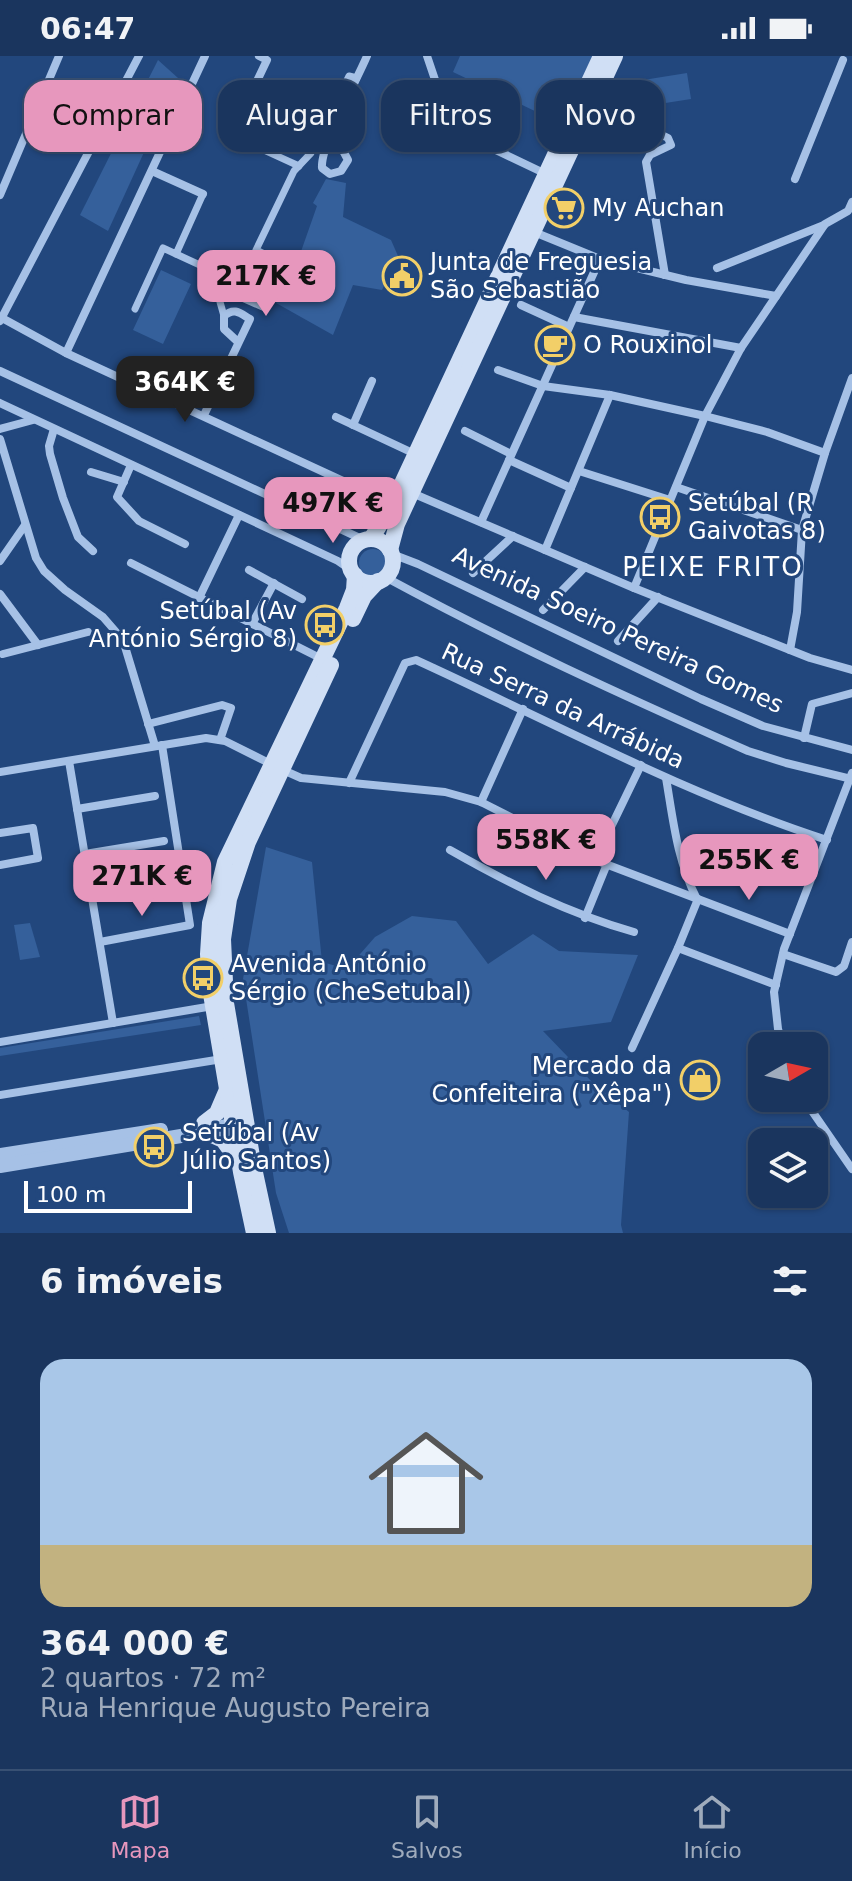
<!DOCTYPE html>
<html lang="pt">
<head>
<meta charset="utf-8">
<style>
	:root { --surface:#1a355e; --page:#274067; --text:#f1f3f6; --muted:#9fabbc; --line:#385073; --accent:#e797bd }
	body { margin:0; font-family:"DejaVu Sans",sans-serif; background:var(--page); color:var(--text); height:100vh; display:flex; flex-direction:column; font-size:30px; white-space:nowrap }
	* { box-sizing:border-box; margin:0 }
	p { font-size:26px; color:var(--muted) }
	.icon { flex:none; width:44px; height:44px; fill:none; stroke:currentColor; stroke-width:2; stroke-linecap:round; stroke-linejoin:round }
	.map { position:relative; height:1177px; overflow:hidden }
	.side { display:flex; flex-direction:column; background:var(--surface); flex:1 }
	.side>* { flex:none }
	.hud { position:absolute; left:24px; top:24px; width:804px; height:72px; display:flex; gap:16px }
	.needle { width:52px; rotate:81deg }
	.controls { position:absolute; left:748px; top:976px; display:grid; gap:16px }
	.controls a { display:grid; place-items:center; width:80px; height:80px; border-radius:16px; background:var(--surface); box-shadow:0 2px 6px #0004,0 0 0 2px var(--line); font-size:40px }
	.scale { position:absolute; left:24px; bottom:20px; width:168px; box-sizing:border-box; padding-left:8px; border:4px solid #fff; border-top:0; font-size:22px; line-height:28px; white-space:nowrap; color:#fff; -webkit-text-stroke:6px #22477d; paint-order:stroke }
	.price { position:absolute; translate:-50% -68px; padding:0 18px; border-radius:16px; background:var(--accent); color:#111; font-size:26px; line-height:52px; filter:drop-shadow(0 2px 4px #0008) }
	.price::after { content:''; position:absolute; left:50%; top:48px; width:24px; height:18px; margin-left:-12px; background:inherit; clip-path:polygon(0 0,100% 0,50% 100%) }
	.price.active { background:#222; color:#fff }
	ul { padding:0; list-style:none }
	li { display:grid; align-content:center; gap:16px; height:424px; padding:0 40px }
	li+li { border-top:2px solid var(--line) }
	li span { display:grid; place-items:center; height:248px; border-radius:24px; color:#555 }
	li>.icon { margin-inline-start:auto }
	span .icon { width:144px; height:144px; fill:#fffc; stroke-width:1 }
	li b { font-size:34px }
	h2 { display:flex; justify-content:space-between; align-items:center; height:96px; padding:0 40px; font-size:34px }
	.pill { padding:0 28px; border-radius:24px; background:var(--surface); box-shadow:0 2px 6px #0004,0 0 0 2px var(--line); font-size:28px; line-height:72px }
	.pill.active { background:var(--accent); color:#111 }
	.status { display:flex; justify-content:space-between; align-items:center; height:56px; padding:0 40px; background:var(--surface); direction:ltr }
	.status svg { height:22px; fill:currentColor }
	.dock { display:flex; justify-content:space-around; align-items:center; height:112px; border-top:2px solid var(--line); background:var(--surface); font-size:22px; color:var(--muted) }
	.dock a { display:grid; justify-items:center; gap:4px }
	.dock .active { color:var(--accent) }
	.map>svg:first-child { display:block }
	.green { fill:#35609b }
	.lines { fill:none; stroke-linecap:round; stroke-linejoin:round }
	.minor-tunnel { stroke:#436390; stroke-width:8; stroke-dasharray:8 4; stroke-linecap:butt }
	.pedestrian { stroke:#a6c1e6; stroke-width:7 }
	.minor { stroke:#a6c1e6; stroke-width:8 }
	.tertiary { stroke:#a6c1e6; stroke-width:14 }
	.secondary { stroke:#d0dff5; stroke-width:16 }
	.labels { text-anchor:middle; stroke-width:6; stroke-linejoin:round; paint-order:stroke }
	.poi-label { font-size:24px; fill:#fff; stroke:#22477d; text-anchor:start }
	.street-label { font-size:24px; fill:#fff; stroke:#22477d }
	.neighbourhood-label { font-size:26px; letter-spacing:2px; fill:#fff; stroke:#22477d }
</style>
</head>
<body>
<div class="status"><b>06:47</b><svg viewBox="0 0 49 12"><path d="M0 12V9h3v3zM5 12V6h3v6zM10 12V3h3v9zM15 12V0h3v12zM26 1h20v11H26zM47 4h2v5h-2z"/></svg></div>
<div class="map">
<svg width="852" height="1177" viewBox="0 0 852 1177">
	<rect width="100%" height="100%" fill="#22477d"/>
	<g class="green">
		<polygon points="460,0 593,0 560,67 453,16"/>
		<polygon points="158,4 178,22 108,175 80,159"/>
		<polygon points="687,17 691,43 640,51 637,25"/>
		<polygon points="326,123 346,127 343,161 391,184 398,200 382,234 353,229 333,279 276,247 282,230 298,204 317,150 313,147"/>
		<polygon points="161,214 191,228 163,288 133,274"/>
		<circle cx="373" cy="507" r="14"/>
		<polygon points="266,791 312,806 322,906 347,913 375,881 412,860 456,865 488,908 533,878 559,895 638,899 611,966 543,975 592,1026 629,1056 621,1169 623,1177 289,1177 276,1137 243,923"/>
		<polygon points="30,867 40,901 20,904 14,869"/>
		<polygon points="199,960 201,969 0,1000 0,992"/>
	</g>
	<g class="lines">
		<polyline class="minor-tunnel" points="248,43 257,25"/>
		<g class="pedestrian">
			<polyline points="231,79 299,110"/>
			<polyline points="176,198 239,227 233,238"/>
			<polyline points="135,253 163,192 176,198 203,138"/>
			<polyline points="224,260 220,246 224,238 233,238 265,252 287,209 256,194 294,115 311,97 349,20 357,22"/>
		</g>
		<g class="minor">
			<polyline points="427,0 450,68 456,75 546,118"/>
			<polyline points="257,25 267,4 259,0"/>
			<polyline points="615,56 668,82 671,89 650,99 646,106 665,219"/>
			<path d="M333 76 348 104 341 115 330 118 322 112C320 90 357 24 367 0"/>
			<polyline points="231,79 248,43"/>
			<polyline points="152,115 203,138"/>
			<polyline points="795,123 843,4"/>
			<polyline points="0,139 59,0"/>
			<polyline points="534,176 600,203 686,224 776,240"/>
			<polyline points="717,212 824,169"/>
			<polyline points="521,249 569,271"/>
			<polyline points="574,261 741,292"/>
			<polyline points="2,262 66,297 369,437 382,446 388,456"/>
			<polyline points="0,265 139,0"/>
			<polyline points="66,297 205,0"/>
			<polyline points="498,314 543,330 610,339 705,360 767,376 825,397"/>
			<polyline points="0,315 364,484"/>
			<polyline points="0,347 338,505 351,514"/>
			<path d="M204 359 250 263C240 257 234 251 224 260V273L238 286"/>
			<polyline points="336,361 415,398"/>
			<polyline points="353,369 372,325"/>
			<polyline points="0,373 33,364"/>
			<polyline points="54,373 49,390 50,398 63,442 78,481 93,495"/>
			<polyline points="465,375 511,398"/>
			<polyline points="0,383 36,502 44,515 65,534 103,561 123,584 155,690"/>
			<polyline points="509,404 571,432"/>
			<polyline points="131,409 117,441 139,465 185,488"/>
			<polyline points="579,415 670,444"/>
			<polyline points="91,416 124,426"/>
			<polyline points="676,431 802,474"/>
			<polyline points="412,437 634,532 810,602 852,614"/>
			<polyline points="481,466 600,203"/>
			<polyline points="545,494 610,339"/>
			<polyline points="392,498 418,508 701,643 763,670 852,694"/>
			<polyline points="0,505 25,469"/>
			<polyline points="131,507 322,603"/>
			<polyline points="249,514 302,543"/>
			<polyline points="473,517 513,480"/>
			<path d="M385 521C503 585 626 641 748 695L786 707 852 723"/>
			<polyline points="634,532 705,360 741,292 825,168 848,155 852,146"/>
			<polyline points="0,538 38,589"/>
			<polyline points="199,542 239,459"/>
			<polyline points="543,554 585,511"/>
			<polyline points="252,568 274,527"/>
			<polyline points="618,585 658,541"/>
			<polyline points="790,594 797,556 802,474 825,397 852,322"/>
			<polyline points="3,598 88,576"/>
			<polyline points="148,668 222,649 231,652 220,684"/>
			<polyline points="804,682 812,648 852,637"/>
			<polyline points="69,705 113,967"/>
			<polyline points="283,714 301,722 445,736 481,746 595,804 790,878"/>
			<polyline points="0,716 206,682 225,685 271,708"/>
			<path d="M666 722C673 763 677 805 697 843"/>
			<path d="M349 727 405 607 416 604C552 666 685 738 827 784"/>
			<polyline points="481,746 523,653"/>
			<polyline points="77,753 155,740"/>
			<polyline points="0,777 33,772 38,802 0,809"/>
			<path d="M450 794C510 828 567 857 634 876"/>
			<polyline points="85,798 164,785"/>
			<polyline points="595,804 641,709"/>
			<polyline points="698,843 678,892 776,929"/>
			<polyline points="585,862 607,808"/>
			<polyline points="100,886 190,869 162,689"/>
			<polyline points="783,898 836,916 844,910 852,886"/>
			<polyline points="0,986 213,950"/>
			<polyline points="783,990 778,973 774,936 784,893 852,717"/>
			<polyline points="632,992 678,892"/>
			<polyline points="0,1039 222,1003"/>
			<polyline points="803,1042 852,1113"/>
		</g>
		<g class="tertiary">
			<polyline points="0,1099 161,1074"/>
			<polyline points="0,1110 205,1076 243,1065"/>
		</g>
		<g class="secondary">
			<polyline points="371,483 392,449 601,0"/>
			<circle cx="371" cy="505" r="22"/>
			<polyline points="390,494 397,468 615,0"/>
			<polyline points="353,563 364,540 378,525"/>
			<polyline points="204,1067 217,1057 226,1036"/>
			<polyline points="205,1076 223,1084 235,1101"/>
			<polyline points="254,1177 241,1116 210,932 208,898 210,867 225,806 347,552 354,534 355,519"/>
			<polyline points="268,1177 254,1112 226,947 223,883 229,843 248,786 331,609"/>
		</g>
	</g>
	<defs>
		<symbol id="supermarket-ring" viewBox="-11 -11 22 22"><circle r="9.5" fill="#22477d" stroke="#f2cf68" stroke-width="1.5"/><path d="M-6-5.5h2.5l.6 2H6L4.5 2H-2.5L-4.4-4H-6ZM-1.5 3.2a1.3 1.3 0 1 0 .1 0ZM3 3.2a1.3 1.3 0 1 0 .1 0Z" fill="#f2cf68"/></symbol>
		<symbol id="civic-ring" viewBox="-11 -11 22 22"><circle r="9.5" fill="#22477d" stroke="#f2cf68" stroke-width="1.5"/><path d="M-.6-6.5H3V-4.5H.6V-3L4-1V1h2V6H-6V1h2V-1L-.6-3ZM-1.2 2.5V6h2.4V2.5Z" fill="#f2cf68"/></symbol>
		<symbol id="cafe-ring" viewBox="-11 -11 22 22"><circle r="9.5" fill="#22477d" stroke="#f2cf68" stroke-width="1.5"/><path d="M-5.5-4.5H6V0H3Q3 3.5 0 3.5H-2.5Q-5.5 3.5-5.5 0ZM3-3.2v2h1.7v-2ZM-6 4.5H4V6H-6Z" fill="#f2cf68"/></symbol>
		<symbol id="bus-ring" viewBox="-11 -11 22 22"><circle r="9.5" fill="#22477d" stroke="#f2cf68" stroke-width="1.5"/><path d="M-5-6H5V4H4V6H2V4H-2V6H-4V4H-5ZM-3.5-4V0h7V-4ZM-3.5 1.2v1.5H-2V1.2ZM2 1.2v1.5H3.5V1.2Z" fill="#f2cf68"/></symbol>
		<symbol id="shop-ring" viewBox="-11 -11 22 22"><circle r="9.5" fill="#22477d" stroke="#f2cf68" stroke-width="1.5"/><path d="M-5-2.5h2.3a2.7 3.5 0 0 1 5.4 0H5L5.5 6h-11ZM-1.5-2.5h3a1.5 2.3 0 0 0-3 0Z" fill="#f2cf68"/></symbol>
	</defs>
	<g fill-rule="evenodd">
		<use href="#supermarket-ring" x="542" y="130" width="44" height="44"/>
		<use href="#civic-ring" x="380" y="198" width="44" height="44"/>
		<use href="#cafe-ring" x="533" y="267" width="44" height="44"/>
		<use href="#bus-ring" x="638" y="439" width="44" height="44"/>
		<use href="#bus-ring" x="303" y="547" width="44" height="44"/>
		<use href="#bus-ring" x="181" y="900" width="44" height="44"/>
		<use href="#shop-ring" x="678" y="1002" width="44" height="44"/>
		<use href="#bus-ring" x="132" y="1069" width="44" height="44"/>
	</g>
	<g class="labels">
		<g class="poi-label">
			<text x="592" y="160">My Auchan</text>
			<text x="430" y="214">Junta de Freguesia<tspan x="430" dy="28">São Sebastião</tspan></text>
			<text x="583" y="297">O Rouxinol</text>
			<text x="688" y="455">Setúbal (R<tspan x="688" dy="28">Gaivotas 8)</tspan></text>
			<text x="297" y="563" text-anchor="end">Setúbal (Av<tspan x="297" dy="28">António Sérgio 8)</tspan></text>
			<text x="231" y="916">Avenida António<tspan x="231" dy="28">Sérgio (CheSetubal)</tspan></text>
			<text x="672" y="1018" text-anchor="end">Mercado da<tspan x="672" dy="28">Confeiteira ("Xêpa")</tspan></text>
			<text x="182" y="1085">Setúbal (Av<tspan x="182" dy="28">Júlio Santos)</tspan></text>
		</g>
		<g class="street-label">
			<text transform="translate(618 574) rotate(25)" y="8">Avenida Soeiro Pereira Gomes</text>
			<text transform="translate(563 650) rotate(25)" y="8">Rua Serra da Arrábida</text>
		</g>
		<g class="neighbourhood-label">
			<text x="713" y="520">PEIXE FRITO</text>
		</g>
	</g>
</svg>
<div class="controls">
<a><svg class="needle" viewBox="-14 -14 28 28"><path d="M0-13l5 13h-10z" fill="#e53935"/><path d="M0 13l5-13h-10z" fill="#9fabbc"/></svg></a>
<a><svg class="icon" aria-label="layers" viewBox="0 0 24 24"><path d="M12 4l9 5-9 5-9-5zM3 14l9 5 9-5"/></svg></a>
</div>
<div class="scale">100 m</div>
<b class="price" style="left:266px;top:262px">217K €</b>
<b class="price active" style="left:185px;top:368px">364K €</b>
<b class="price" style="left:333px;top:489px">497K €</b>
<b class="price" style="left:546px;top:826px">558K €</b>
<b class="price" style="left:749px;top:846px">255K €</b>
<b class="price" style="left:142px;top:862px">271K €</b>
<div class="hud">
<a class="pill active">Comprar</a>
<a class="pill">Alugar</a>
<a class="pill">Filtros</a>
<a class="pill">Novo</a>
</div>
</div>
<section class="side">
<h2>6 imóveis<svg class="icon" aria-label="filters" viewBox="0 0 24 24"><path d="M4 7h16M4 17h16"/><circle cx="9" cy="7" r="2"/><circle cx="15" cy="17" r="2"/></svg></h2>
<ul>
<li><span style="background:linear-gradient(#a9c7e8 75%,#c2b280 0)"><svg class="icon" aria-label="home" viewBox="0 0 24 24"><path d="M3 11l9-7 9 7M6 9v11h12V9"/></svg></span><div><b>364 000 €</b><p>2 quartos · 72 m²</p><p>Rua Henrique Augusto Pereira</p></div></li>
</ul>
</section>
<nav class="dock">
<a class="active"><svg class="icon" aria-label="map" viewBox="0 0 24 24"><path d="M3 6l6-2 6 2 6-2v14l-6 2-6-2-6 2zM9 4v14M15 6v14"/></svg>Mapa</a>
<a><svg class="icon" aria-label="saved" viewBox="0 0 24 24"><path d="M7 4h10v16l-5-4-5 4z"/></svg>Salvos</a>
<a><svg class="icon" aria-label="home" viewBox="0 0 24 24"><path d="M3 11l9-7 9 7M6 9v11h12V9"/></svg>Início</a>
</nav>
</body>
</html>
